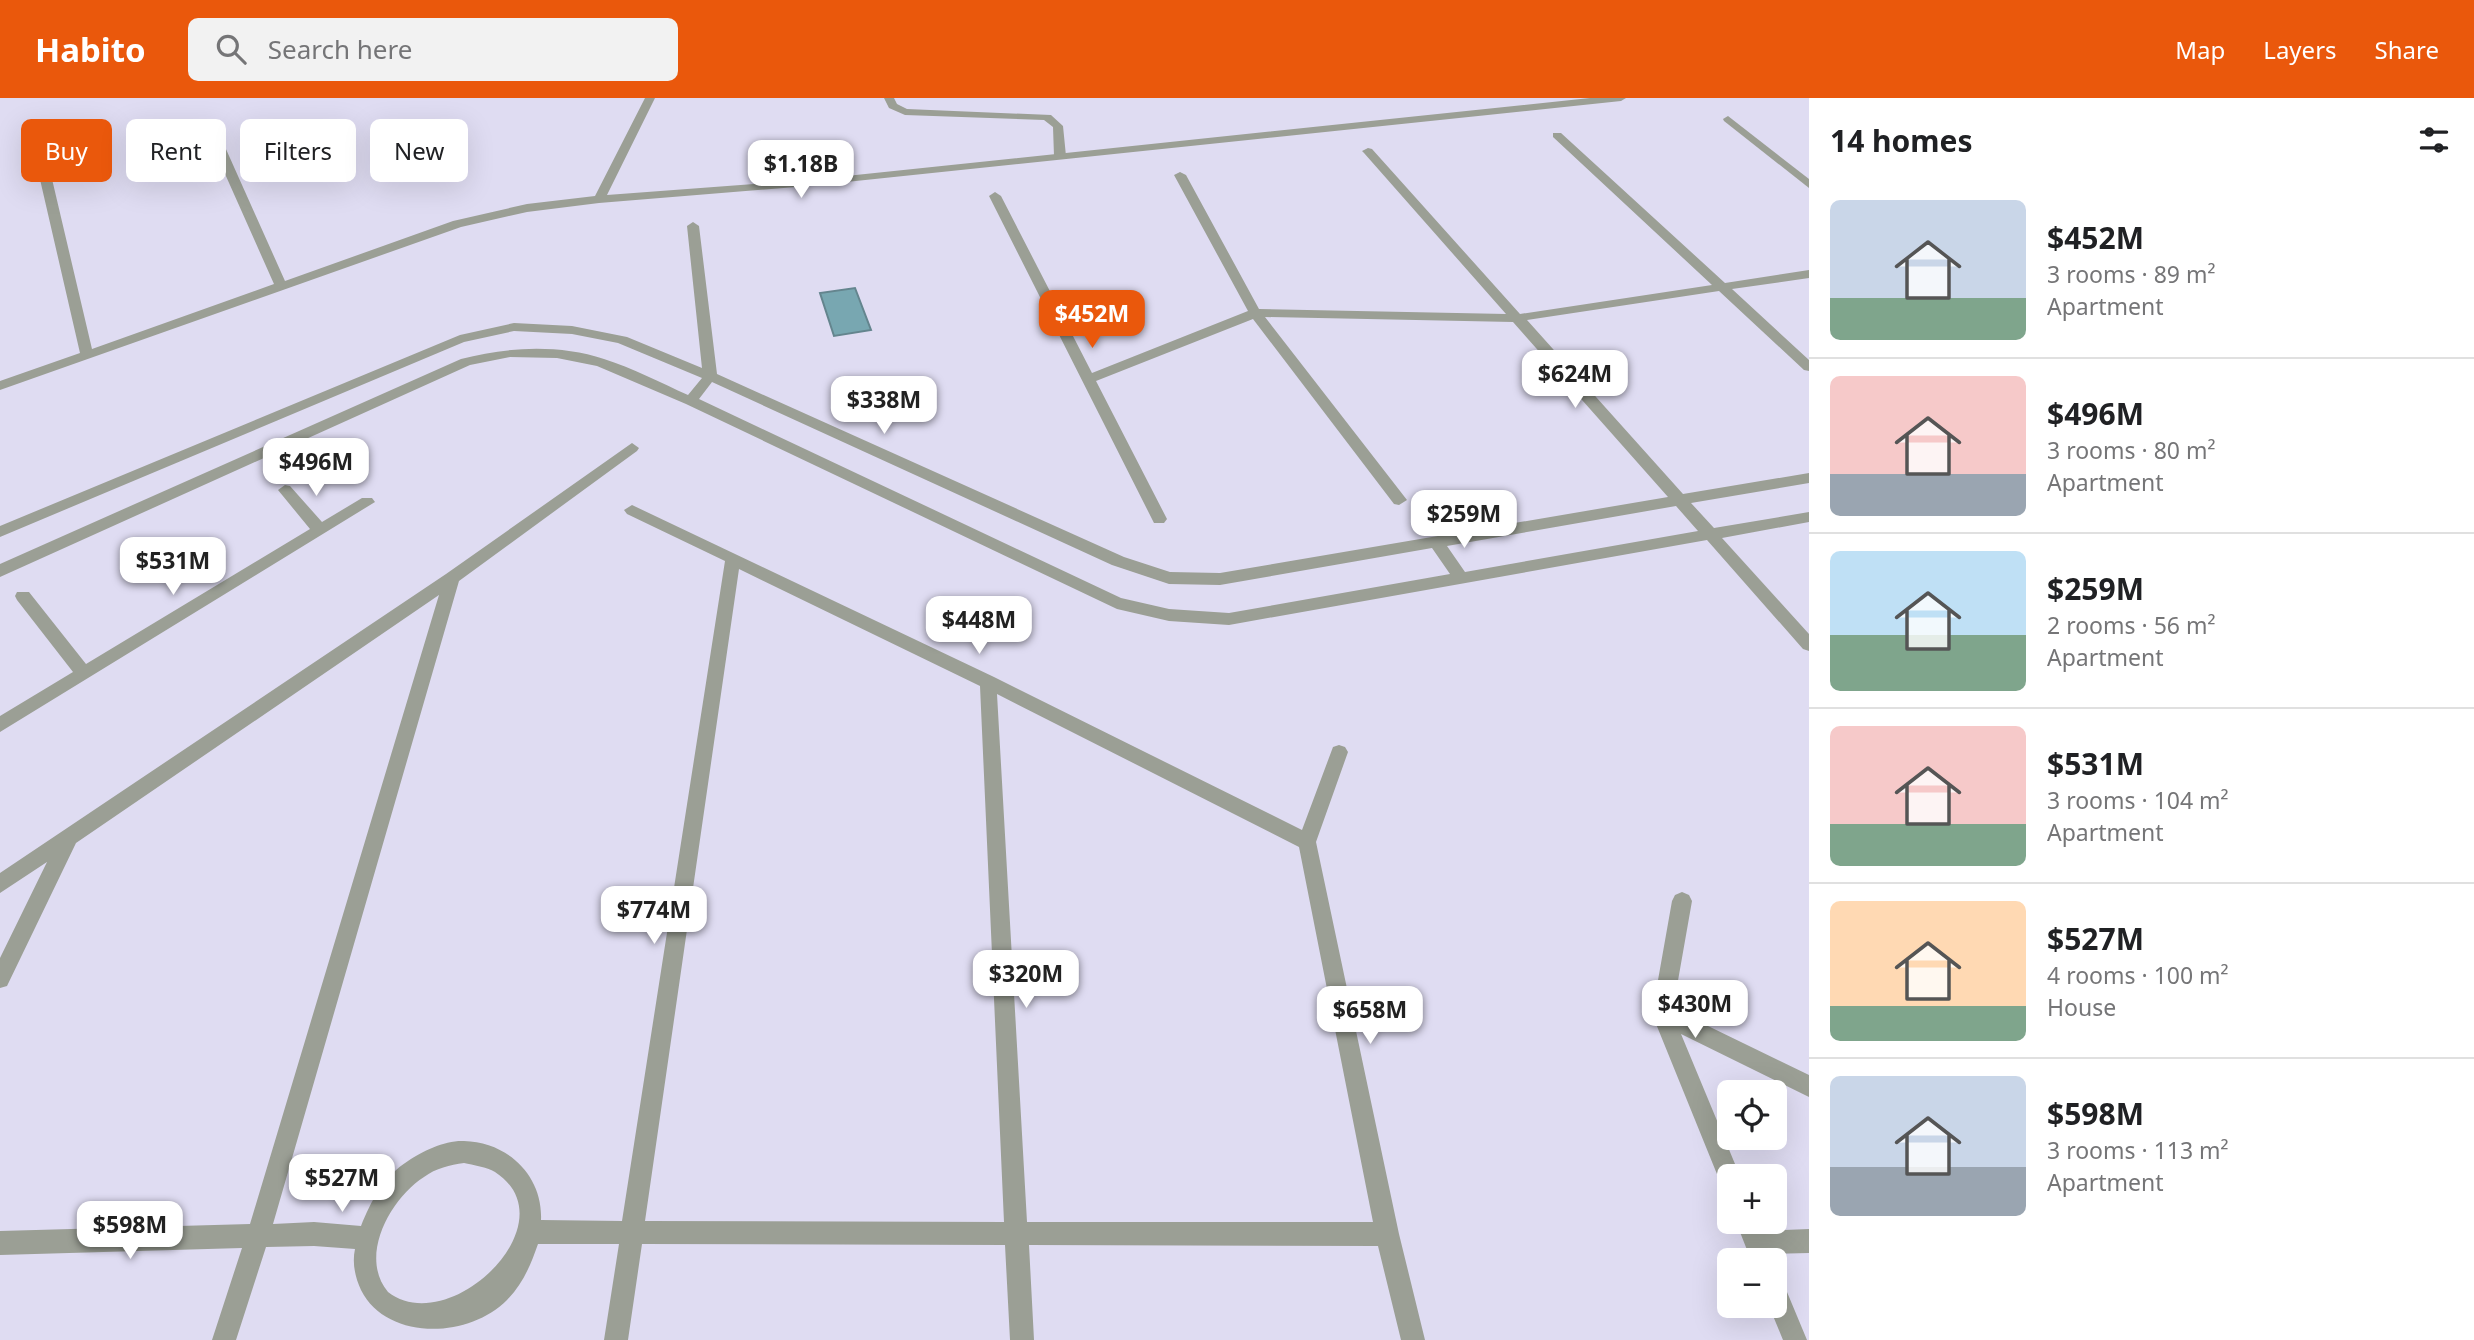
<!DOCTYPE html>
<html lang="en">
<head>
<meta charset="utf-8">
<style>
	:root { --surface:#fff; --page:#f2f2f2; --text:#202124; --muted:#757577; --line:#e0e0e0; --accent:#ea580c }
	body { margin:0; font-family:"Noto Sans",sans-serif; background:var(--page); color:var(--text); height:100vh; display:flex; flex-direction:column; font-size:26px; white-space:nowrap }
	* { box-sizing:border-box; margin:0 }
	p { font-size:23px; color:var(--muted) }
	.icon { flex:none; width:38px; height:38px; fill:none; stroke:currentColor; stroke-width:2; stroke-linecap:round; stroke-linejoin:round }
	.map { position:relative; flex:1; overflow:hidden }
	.details { display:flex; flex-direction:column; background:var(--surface); width:665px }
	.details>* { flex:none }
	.hud { position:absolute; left:21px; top:21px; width:665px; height:63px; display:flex; gap:14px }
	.tools { position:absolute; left:1717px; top:982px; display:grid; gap:14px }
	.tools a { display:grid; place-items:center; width:70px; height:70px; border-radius:10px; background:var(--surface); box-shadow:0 7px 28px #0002; font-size:35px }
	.price { position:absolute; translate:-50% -60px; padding:0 16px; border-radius:14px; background:#fff; color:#222; font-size:23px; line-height:46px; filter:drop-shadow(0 2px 4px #0008) }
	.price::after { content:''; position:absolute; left:50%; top:42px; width:21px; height:16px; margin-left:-10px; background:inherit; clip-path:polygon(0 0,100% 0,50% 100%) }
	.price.active { background:var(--accent); color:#fff }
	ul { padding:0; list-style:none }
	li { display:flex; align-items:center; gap:21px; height:175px; padding:0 21px }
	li+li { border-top:2px solid var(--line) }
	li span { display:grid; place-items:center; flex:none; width:196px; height:140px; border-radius:10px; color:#555 }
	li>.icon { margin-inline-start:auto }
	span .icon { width:84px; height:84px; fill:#fffc; stroke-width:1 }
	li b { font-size:30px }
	h2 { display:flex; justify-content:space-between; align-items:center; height:84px; padding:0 21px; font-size:30px }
	.tag { padding:0 24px; border-radius:10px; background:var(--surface); box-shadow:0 7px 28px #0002; font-size:24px; line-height:63px }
	.tag.active { background:var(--accent); color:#fff }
	header { display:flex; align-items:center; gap:42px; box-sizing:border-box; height:98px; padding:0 35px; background:var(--accent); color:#fff }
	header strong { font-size:33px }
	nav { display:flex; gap:38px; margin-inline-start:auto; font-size:24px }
	.search { width:490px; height:63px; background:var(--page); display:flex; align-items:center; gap:18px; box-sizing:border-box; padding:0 24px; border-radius:10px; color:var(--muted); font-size:26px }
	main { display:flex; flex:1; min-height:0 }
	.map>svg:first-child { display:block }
	.water { fill:#78a7b1; stroke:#64858e; stroke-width:2 }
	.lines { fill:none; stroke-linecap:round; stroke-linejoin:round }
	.service { fill:#9b9f95; fill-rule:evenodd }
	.minor { fill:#9b9f95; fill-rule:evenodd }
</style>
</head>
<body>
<header>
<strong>Habito</strong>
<div class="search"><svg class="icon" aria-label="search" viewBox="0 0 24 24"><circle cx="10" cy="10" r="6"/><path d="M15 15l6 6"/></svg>Search here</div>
<nav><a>Map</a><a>Layers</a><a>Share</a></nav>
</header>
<main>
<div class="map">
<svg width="1809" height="1242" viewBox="0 0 1809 1242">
	<rect width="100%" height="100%" fill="#dfdcf2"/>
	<polygon class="water" points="855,190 871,232 834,238 820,195"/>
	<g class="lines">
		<polygon class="service" points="884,0 894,0 897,6 907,11 1051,17 1063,28 1066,58 1060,61 1054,58 1053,29 1044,22 905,17 889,10"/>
		<g class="minor">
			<polygon points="645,0 655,0 607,97 808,82 1590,0 1626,0 1621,3 808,88 599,105 527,114 461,129 0,292 0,283 80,255 36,64 38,62 48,64 92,251 274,186 205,31 207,29 217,31 285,183 453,123 527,106 595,98"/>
			<polygon points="1728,18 1809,81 1809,90 1724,23 1723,21"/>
			<path d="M1553 35H1561L1725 185 1809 172V180L1732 191 1809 262V273L1804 272 1719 193 1527 222 1683 396 1809 375V385L1691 405 1714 430 1809 414V424L1722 440 1809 536V553L1803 551 1707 442 1229 527 1169 523 1117 511 686 306 597 268 557 260 510 259 470 267 0 479V466L461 261C507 249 558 246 604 261 633 270 661 285 688 297L702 280 618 245 572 236 514 233 464 244 0 439V428L460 237 514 225 572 228 627 239 702 270 687 128 693 124 699 128 717 276 1124 459 1170 474 1220 475 1668 399 1513 224 1265 219 1407 402 1399 407 1394 406 1253 221 1096 283 1167 421 1164 425H1154L989 98 995 94 1001 98 1092 275 1248 213 1174 77 1180 74 1186 77 1259 211 1506 216 1364 55 1362 53 1368 50 1372 51 1520 216 1712 187 1553 39ZM712 284 1112 467 1169 486 1220 487 1432 450 1450 476 1229 515 1169 511 1121 500 699 301ZM1676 408 1698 433 1465 474 1447 448Z"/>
			<path d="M632 345 639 350 637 353 459 483 273 1126 314 1124 361 1128C371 1103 384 1078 408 1063 422 1053 446 1042 464 1043 508 1044 543 1078 541 1122L622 1123 725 463 627 416 624 412 632 407 994 579 1302 732 1333 649 1339 647 1345 649 1348 654 1316 744 1399 1136 1425 1242H1401L1378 1148 1029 1147 1034 1242H1010L1005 1147 642 1146 628 1242H604L619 1146H538C531 1166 523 1186 507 1202 467 1242 386 1242 361 1192 355 1179 352 1165 355 1151L314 1148 266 1149 236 1242H212L242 1150 0 1157V1133L250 1126 439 497 76 745 7 888 0 890V860L47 764 0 795V775L446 476ZM739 471 980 588 1004 1124 645 1123ZM997 596 1299 749 1373 1124H1027ZM464 1065C473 1067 487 1069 495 1074 572 1124 449 1242 388 1194 358 1158 391 1100 424 1079 436 1070 450 1067 464 1065Z"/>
			<polygon points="285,387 290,388 322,424 362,400 372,400 375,404 0,634 0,618 73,574 17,502 15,498 17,494 29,494 86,566 310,431 278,392"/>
			<polygon points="1682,794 1689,797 1692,803 1673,911 1809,977 1809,999 1681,936 1740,1078 1729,1078 1729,1089 1721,1086 1652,916 1672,803 1675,797"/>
			<polygon points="1736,1124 1759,1124 1763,1133 1809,1131 1809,1155 1772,1156 1775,1162 1774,1163 1751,1162"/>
			<polygon points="1774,1178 1782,1182 1807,1242 1783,1242 1769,1208 1774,1208"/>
		</g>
	</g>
</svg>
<div class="tools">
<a><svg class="icon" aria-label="locate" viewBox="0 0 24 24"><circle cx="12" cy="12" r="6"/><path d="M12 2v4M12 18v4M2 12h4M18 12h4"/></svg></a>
<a>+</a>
<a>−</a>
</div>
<b class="price" style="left:801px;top:102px">$1.18B</b>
<b class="price active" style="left:1092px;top:252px">$452M</b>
<b class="price" style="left:1575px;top:312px">$624M</b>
<b class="price" style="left:884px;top:338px">$338M</b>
<b class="price" style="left:316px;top:400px">$496M</b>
<b class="price" style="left:1464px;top:452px">$259M</b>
<b class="price" style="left:173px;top:499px">$531M</b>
<b class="price" style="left:979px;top:558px">$448M</b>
<b class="price" style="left:654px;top:848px">$774M</b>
<b class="price" style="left:1026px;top:912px">$320M</b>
<b class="price" style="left:1695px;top:942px">$430M</b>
<b class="price" style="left:1370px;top:948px">$658M</b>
<b class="price" style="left:342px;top:1116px">$527M</b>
<b class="price" style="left:130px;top:1163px">$598M</b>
<div class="hud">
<a class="tag active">Buy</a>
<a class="tag">Rent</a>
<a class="tag">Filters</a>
<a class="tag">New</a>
</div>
</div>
<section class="details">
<h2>14 homes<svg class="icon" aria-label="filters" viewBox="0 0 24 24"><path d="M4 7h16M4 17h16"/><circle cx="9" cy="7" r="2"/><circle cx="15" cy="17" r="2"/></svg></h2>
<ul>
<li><span style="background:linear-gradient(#c9d6e8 70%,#7fa58c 0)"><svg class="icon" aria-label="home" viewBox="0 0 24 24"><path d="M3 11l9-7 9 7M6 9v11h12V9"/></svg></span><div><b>$452M</b><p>3 rooms · 89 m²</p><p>Apartment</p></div></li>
<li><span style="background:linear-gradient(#f6c9c9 70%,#9aa5b1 0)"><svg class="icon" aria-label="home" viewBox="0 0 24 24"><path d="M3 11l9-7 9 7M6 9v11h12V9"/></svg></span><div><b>$496M</b><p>3 rooms · 80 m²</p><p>Apartment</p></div></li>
<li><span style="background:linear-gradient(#bfe0f5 60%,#7fa58c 0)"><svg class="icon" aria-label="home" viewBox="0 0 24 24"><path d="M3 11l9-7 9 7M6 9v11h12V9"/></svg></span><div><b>$259M</b><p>2 rooms · 56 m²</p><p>Apartment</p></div></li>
<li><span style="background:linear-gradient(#f6c9c9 70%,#7fa58c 0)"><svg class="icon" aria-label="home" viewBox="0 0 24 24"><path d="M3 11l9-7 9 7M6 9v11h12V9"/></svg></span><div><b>$531M</b><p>3 rooms · 104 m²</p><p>Apartment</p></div></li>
<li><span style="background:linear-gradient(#ffd9b3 75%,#7fa58c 0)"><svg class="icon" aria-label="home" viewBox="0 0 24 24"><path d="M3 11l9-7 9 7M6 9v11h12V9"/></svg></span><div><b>$527M</b><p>4 rooms · 100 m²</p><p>House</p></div></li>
<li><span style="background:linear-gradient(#c9d6e8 65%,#9aa5b1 0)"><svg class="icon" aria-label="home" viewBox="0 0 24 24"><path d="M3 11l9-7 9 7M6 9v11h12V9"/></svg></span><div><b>$598M</b><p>3 rooms · 113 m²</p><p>Apartment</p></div></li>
</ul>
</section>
</main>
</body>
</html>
